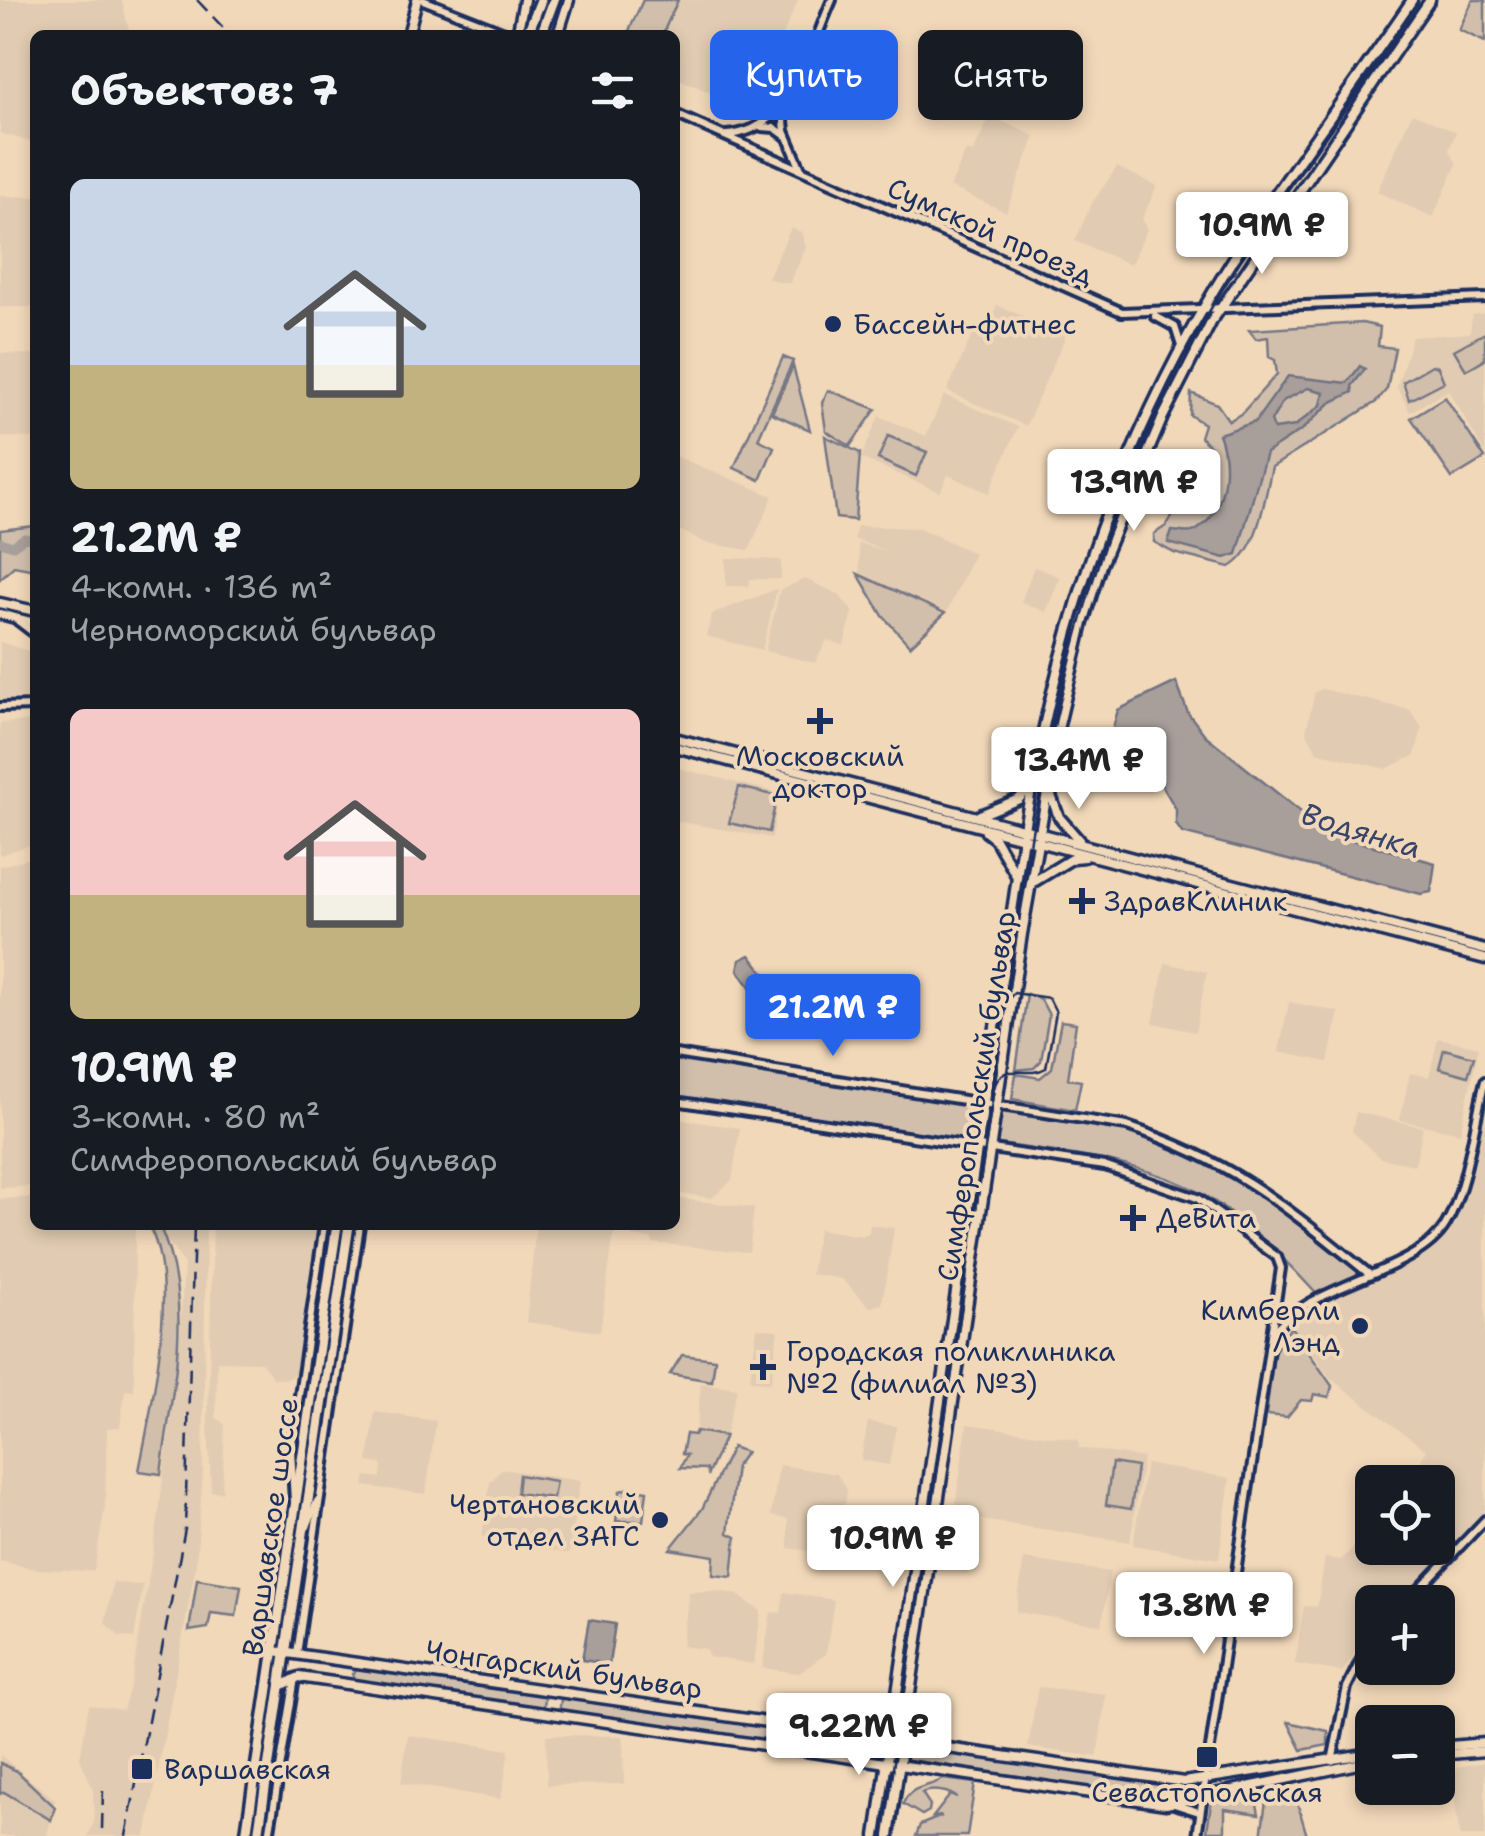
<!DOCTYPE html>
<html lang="ru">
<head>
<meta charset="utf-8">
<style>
	:root { --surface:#171b24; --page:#20242c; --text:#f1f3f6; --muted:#9ea1a6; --accent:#2563eb }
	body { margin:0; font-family:"Shantell Sans",sans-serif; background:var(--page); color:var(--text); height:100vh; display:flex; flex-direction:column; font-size:38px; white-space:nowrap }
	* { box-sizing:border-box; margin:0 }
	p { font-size:32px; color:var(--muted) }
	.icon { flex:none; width:55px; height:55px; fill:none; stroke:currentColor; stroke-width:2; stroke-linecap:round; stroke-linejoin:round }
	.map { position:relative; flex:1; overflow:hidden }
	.sheet { position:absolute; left:30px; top:30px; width:650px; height:1200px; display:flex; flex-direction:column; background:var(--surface); border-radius:15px; box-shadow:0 5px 15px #0003 }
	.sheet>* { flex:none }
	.hud { position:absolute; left:710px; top:30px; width:625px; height:90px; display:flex; gap:20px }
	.tools { position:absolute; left:1355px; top:1465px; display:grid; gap:20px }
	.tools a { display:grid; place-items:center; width:100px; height:100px; border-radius:15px; background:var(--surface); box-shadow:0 5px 15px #0003; font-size:50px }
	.price { position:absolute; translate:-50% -85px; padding:0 22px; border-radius:10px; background:#fff; color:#222; font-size:32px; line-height:65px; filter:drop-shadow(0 2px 5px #0008) }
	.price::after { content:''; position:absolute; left:50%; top:60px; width:30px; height:22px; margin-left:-15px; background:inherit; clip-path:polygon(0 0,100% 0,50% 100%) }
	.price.selected { background:var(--accent); color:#fff }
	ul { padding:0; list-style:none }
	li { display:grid; align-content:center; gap:20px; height:530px; padding:0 40px }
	li span { display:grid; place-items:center; height:310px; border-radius:15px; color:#555 }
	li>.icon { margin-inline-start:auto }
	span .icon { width:180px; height:180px; fill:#fffc; stroke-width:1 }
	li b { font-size:42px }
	h2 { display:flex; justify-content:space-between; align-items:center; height:120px; padding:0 40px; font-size:42px }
	.chip { padding:0 35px; border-radius:15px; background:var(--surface); box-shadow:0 5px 15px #0003; font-size:35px; line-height:90px }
	.chip.selected { background:var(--accent); color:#fff }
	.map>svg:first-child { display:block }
	.built { fill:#e1cbb2 }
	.green { fill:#d1bfac; stroke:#767785; stroke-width:2.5 }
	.water { fill:#a89e9a; stroke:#707282; stroke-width:2.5; fill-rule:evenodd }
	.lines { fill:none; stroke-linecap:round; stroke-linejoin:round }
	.river { stroke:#a89e9a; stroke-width:9 }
	.tertiary-casing { stroke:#1b2f5e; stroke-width:14 }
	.secondary-casing { stroke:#1b2f5e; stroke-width:15 }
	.primary-casing { stroke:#1b2f5e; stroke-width:16 }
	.tertiary { stroke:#f1d8b9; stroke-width:6 }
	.secondary { stroke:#f1d8b9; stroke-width:8 }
	.primary { stroke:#f1d8b9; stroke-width:9 }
	.tram { stroke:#1b2f5e; stroke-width:2.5 }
	.rail { stroke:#1b2f5e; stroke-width:2.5; stroke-dasharray:15 8; stroke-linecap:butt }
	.poi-dot { fill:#1b2f5e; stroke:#f1d8b9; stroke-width:4 }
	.labels { text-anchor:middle; stroke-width:8; stroke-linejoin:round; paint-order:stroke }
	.street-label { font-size:28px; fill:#1b2f5e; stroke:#f1d8b9 }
	.poi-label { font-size:28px; fill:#1b2f5e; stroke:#f1d8b9; text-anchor:start }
	.water-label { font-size:30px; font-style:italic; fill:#37456a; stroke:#f1d8b9 }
</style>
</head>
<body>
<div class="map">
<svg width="1485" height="1836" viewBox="0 0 1485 1836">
	<rect width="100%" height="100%" fill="#f1d8b9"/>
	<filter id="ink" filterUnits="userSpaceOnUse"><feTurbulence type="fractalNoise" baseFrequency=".01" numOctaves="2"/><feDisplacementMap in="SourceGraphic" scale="20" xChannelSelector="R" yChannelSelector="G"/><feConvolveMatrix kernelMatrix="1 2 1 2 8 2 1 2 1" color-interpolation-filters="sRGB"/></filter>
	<g filter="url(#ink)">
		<g class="built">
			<polygon points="0,0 122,0 130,35 35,35 35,143 0,133"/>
			<polygon points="679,0 798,0 765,77 754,87 745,108 675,77 675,35 662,35"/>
			<polygon points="1412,113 1456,132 1449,150 1457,164 1433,217 1377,192"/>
			<polygon points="990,116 1035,136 1006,212 950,187 966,151 973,153"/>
			<polygon points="1117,167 1157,186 1142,219 1147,229 1131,265 1075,241 1092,203"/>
			<polygon points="0,196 35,197 35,307 0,307"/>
			<polygon points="791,228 801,232 806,247 790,283 779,282 768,278"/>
			<polygon points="997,305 1066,335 1026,426 947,391 974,331 984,334"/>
			<polygon points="1485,313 1485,454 1449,390 1410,412 1397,387 1412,337 1470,333 1472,315"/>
			<polygon points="0,353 35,355 35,438 0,437"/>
			<polygon points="944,395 1018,427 989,493 948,475 940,492 861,458 879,416 926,436"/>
			<polygon points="675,456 773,496 749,550 706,543 675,528"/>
			<polygon points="857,526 919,528 974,553 947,612 860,573 858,543 887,551 854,539"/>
			<polygon points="726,558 781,560 781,579 750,579 749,586 726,586"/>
			<polygon points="1034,567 1060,577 1046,612 1021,602"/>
			<polygon points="805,579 838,594 853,612 844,645 827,640 815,663 765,651 780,590"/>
			<polygon points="777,589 762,650 706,636 712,614"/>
			<polygon points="0,642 35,653 35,698 0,699"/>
			<polygon points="1322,689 1410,710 1422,728 1415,755 1386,769 1317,752 1306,731 1315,692"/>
			<polygon points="35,721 35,843 0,855 0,723"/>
			<polygon points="678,768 779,793 772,838 675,821"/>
			<polygon points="35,857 35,1186 0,1188 0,866"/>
			<polygon points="1165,963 1207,972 1195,1032 1153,1023"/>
			<polygon points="1289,1002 1339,1012 1328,1062 1279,1052"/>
			<polygon points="1438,1038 1479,1047 1460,1133 1400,1120 1410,1073 1429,1077"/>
			<polygon points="1485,1103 1485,1510 1397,1602 1372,1602 1372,1627 1342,1672 1295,1664 1304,1606 1317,1607 1325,1558 1341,1560 1372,1529 1372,1548 1438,1548 1438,1482 1411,1482 1426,1450 1329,1377 1290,1322 1411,1260 1445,1234 1455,1219"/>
			<polygon points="1356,1112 1423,1127 1415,1165 1380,1158 1352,1131"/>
			<polygon points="675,1119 740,1128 732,1180 712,1198 675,1193"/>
			<polygon points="35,1197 35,1225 135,1228 134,1391 125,1390 120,1427 107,1428 105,1507 94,1571 35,1569 0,1561 0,1199"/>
			<polygon points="675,1198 754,1208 749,1252 653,1243 652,1239 632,1236 634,1225 675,1225"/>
			<polygon points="156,1225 206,1225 203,1471 196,1564 146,1836 88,1836 94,1822 93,1790 80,1758 89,1705 123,1710 132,1680 158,1521 180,1335 184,1264"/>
			<polygon points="213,1225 317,1225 296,1373 287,1379 273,1378 261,1362 217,1361 216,1417 225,1425 222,1492 211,1491 208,1417"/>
			<polygon points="536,1225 615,1225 600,1332 526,1322"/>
			<polygon points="870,1225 894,1228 882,1304 870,1307 842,1279 811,1274 818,1229 862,1236 869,1233"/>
			<polygon points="757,1328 778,1330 771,1383 750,1380"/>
			<polygon points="701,1383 737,1388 725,1436 696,1431"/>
			<polygon points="375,1412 436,1421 426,1494 364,1486 366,1476 381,1478 382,1464 368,1462"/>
			<polygon points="868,1422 896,1426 889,1465 861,1460"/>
			<polygon points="967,1424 1079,1440 1079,1448 1143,1458 1130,1542 954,1516"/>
			<polygon points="1146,1464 1230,1478 1219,1559 1133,1545"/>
			<polygon points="779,1465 837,1474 847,1491 839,1543 825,1541 823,1553 788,1548 788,1519 771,1516"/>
			<polygon points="502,1469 580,1481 569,1554 482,1537 490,1482"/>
			<polygon points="1024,1559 1110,1572 1102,1625 1016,1612"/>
			<polygon points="113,1583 143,1585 134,1638 119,1636 105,1623"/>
			<polygon points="1142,1584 1200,1592 1214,1609 1211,1630 1187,1626 1185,1633 1135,1626"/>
			<polygon points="715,1591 736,1594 761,1611 754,1664 709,1657 705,1649 682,1646 689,1592"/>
			<polygon points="784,1592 834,1600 826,1654 799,1673 762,1668 771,1612 781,1613"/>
			<polygon points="1038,1687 1106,1694 1097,1757 1028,1747"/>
			<polygon points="408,1735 509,1750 501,1799 401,1783"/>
			<polygon points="546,1735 623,1736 624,1784 547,1785"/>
			<polygon points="0,1755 55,1800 47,1836 0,1836"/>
			<polygon points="1485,1762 1485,1836 1460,1836 1451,1777 1457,1767"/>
		</g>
		<g class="green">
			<polygon points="643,0 678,0 662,35 627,35"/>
			<polygon points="1473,0 1485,0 1485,42 1459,30"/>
			<path d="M1362 323 1380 327 1378 346 1395 348 1387 389 1376 402 1272 467C1264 498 1260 550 1230 567L1174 553 1154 542V534L1166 526 1188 493 1199 494 1212 481 1210 446 1200 437 1204 424 1190 415 1191 393 1217 404 1229 421 1242 413 1277 374 1275 360 1269 357 1268 337 1256 339 1249 330Z"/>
			<polygon points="1485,333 1485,359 1466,370 1454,350"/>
			<polygon points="783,357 793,361 758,439 774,447 760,480 734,468"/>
			<polygon points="1432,365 1438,367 1444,382 1409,400 1403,382"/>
			<polygon points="793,366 810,430 772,413"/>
			<polygon points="828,390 876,409 850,446 826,431 822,403"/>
			<polygon points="1445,397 1485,458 1452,478 1411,418"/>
			<polygon points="825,436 860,453 855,520 836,518"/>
			<polygon points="888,436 927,452 916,476 878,459"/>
			<polygon points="35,526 35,559 30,569 14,566 0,579 0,530"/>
			<polygon points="858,574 945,613 910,646 883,616"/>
			<polygon points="739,787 777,796 769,832 729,823"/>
			<polygon points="1027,994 1041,1000 1049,1015 1041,1061 1034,1068 1016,1070"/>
			<polygon points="1061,1021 1076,1023 1068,1079 1081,1081 1075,1110 1012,1099 1016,1074 1040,1078 1052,1068"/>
			<polygon points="1444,1049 1474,1057 1468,1076 1439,1068"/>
			<polygon points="675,1056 978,1104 975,1136 970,1141 675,1097"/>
			<path d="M1000 1108C1043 1115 1090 1117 1131 1130 1220 1157 1290 1212 1360 1272L1321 1299C1284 1258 1241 1213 1191 1188 1131 1159 1058 1153 993 1143Z"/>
			<path d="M148 1225H159C196 1305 171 1390 161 1474L139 1471C151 1409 181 1279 148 1225Z"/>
			<polygon points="1291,1327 1332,1386 1329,1397 1314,1394 1312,1401 1301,1400 1287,1417 1266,1415 1274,1352"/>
			<polygon points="682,1355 715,1359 712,1381 670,1374"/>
			<polygon points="696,1431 725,1436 708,1474 706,1469 680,1468 687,1455 682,1454 686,1434 694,1435"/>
			<polygon points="732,1447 746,1452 736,1466 728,1533 736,1537 732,1577 713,1575 714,1556 670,1549 702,1509"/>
			<polygon points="1112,1463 1137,1467 1131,1509 1106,1505"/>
			<polygon points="519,1475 556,1481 553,1498 517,1493"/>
			<polygon points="630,1488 647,1491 643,1521 616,1521 620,1491"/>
			<polygon points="197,1579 241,1586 236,1616 211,1613 208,1628 189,1631"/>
			<polygon points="359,1666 546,1694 543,1710 356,1683 352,1674"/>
			<polygon points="562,1695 886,1743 883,1761 559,1711"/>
			<polygon points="1288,1722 1328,1731 1328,1745 1302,1750"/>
			<polygon points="905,1746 1161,1783 1164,1797 1158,1801 903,1764"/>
			<polygon points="0,1763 17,1771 55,1807 51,1820 4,1792 0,1794"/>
			<path d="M943 1779 975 1783 967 1836H916L920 1825 942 1816 933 1817 950 1795 957 1798C950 1791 931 1788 922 1793L930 1805 929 1811 922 1815 903 1804C910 1784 930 1788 943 1779Z"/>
			<polygon points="1255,1794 1259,1814 1225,1809 1225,1831 1207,1831 1211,1803"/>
			<polygon points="1295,1795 1307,1836 1261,1836 1266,1801"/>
		</g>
		<g class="water">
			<path d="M1360 366 1365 369 1352 386 1353 392 1330 403 1303 429 1266 453 1237 554 1225 558 1168 543 1172 531C1179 531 1188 535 1195 531 1228 512 1230 461 1219 434L1255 422 1288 376 1347 383ZM1308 388 1324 392 1321 405 1295 426 1274 429 1271 421 1283 401Z"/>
			<polygon points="1176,682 1188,713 1205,735 1327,833 1435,863 1431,892 1421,894 1182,833 1176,824 1176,809 1160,782 1124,770 1109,742 1118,710"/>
			<polygon points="750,955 796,1015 792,1026 778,1026 738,970 740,960"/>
			<polygon points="589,1620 615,1624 609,1664 582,1660"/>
		</g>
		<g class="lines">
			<polyline class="river" points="0,542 13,546 24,538 35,540"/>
			<defs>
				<g id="tertiary">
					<polyline points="423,0 512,35"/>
					<polyline points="783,111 785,131 801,169"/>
					<polyline points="675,114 1122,312 1485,298"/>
					<polyline points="762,127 775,128 786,136"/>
					<path d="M726 135C792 132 809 51 832 0"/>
					<polyline points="1155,316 1175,327 1182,349"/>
					<polyline points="18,621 35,634"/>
					<polyline points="0,707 35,706"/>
					<path d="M675 1054 1127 1126C1233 1161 1284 1205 1369 1274"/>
					<polyline points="675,1101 1104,1166 1197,1198 1277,1257 1281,1268 1197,1836"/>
					<path d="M1271 1335C1308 1283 1416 1275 1446 1224 1467 1188 1474 1123 1485 1081"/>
					<polyline points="294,1501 291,1450 324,1225"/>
					<polyline points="307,1527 317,1501"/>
					<polyline points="1407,1602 1485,1520"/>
					<polyline points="297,1654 360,1225"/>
					<polyline points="1332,1761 1347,1687 1372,1638"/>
					<polyline points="1174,1804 1199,1812"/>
					<polyline points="269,1836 295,1678"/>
				</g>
				<g id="secondary">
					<polyline points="408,35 417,0"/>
					<polyline points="517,35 524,0"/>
					<polyline points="558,35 569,0"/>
					<polyline points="0,603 35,611"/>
					<polyline points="0,614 35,623"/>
					<polyline points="675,738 1485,950"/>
					<polyline points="675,747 1485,959"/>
					<polyline points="1050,793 1059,817 1079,840"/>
					<polyline points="980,815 1019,799 1030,784"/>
					<polyline points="986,832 995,839 1017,877"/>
					<polyline points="1035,881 1073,858 1084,857"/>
					<polyline points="274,1651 1184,1782 1372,1753"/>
					<polyline points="281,1686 299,1677 1166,1804 1372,1761"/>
					<polyline points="1438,1747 1485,1743"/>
					<polyline points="1438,1755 1485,1751"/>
					<path d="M876 1836 1025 823C1056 640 1112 463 1207 302 1268 198 1344 101 1412 0"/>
					<polyline points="889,1836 1022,934 1059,725 1083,623 1101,565 1163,417 1212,321 1430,0"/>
				</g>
				<g id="primary">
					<polyline points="527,35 541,0"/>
					<polyline points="541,35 554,0"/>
					<polyline points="246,1836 337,1225"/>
					<polyline points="258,1836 349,1225"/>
				</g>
			</defs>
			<use href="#tertiary" class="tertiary-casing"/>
			<use href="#secondary" class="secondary-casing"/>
			<use href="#primary" class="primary-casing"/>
			<use href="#tertiary" class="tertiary"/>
			<use href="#secondary" class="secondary"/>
			<use href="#primary" class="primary"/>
			<g class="tram">
				<path d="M994 1088C1002 1059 1026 1080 1046 1068L1056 1012 1049 998 1014 993 1003 1005"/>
				<path d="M883 1836 1032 832C1067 648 1116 468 1213 305 1276 200 1353 101 1423 0"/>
			</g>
			<g class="rail">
				<polyline points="197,0 230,35"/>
				<polyline points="102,1829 103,1789"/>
				<polyline points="126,1836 185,1529 194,1225"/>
			</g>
		</g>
	</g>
	<g class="poi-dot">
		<circle cx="833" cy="324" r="10"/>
		<path d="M815 706h10v10h10v10h-10v10h-10v-10h-10v-10h10z"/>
		<path d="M1077 886h10v10h10v10h-10v10h-10v-10h-10v-10h10z"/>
		<path d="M1128 1203h10v10h10v10h-10v10h-10v-10h-10v-10h10z"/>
		<circle cx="1360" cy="1326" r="10"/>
		<path d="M758 1352h10v10h10v10h-10v10h-10v-10h-10v-10h10z"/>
		<circle cx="660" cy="1520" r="10"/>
		<rect x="1195" y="1745" width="24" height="24" rx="5"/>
		<rect x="130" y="1757" width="24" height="24" rx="5"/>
	</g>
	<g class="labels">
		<g class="street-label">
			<text transform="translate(991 231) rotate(24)" y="10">Сумской проезд</text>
			<text transform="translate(976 1096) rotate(-81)" y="10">Симферопольский бульвар</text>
			<text transform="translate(270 1527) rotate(-82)" y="10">Варшавское шоссе</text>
			<text transform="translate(564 1669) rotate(8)" y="10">Чонгарский бульвар</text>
		</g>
		<g class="poi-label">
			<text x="853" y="334">Бассейн-фитнес</text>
			<text x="820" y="766" text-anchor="middle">Московский<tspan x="820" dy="32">доктор</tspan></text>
			<text x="1104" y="911">ЗдравКлиник</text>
			<text x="1156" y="1228">ДеВита</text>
			<text x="1340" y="1320" text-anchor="end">Кимберли<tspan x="1340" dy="32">Лэнд</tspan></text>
			<text x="786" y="1361">Городская поликлиника<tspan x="786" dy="32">№2 (филиал №3)</tspan></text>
			<text x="640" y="1514" text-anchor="end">Чертановский<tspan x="640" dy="32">отдел ЗАГС</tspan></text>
			<text x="164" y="1779">Варшавская</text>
			<text x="1207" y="1802" text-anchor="middle">Севастопольская</text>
		</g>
		<g class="water-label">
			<text transform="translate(1361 831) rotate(17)" y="10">Водянка</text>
		</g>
	</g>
</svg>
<div class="tools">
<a><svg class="icon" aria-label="locate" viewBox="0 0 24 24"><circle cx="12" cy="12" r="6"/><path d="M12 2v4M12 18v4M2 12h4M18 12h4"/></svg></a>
<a>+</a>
<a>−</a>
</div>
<b class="price" style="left:1262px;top:277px">10.9M ₽</b>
<b class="price" style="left:1134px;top:534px">13.9M ₽</b>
<b class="price" style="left:1079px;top:812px">13.4M ₽</b>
<b class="price selected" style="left:833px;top:1059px">21.2M ₽</b>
<b class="price" style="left:893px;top:1590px">10.9M ₽</b>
<b class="price" style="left:1204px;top:1657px">13.8M ₽</b>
<b class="price" style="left:859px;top:1778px">9.22M ₽</b>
<div class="hud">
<a class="chip selected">Купить</a>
<a class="chip">Снять</a>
</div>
<section class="sheet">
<h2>Объектов: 7<svg class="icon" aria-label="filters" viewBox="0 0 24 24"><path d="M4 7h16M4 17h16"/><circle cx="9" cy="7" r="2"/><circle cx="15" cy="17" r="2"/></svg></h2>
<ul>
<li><span style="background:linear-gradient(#c9d6e8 60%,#c2b280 0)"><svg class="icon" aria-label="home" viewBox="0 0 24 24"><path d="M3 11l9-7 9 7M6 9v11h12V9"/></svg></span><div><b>21.2M ₽</b><p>4-комн. · 136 m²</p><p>Черноморский бульвар</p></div></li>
<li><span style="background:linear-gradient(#f6c9c9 60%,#c2b280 0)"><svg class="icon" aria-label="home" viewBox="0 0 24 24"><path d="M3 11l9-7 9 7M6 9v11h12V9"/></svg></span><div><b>10.9M ₽</b><p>3-комн. · 80 m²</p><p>Симферопольский бульвар</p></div></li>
</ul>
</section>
</div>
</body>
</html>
